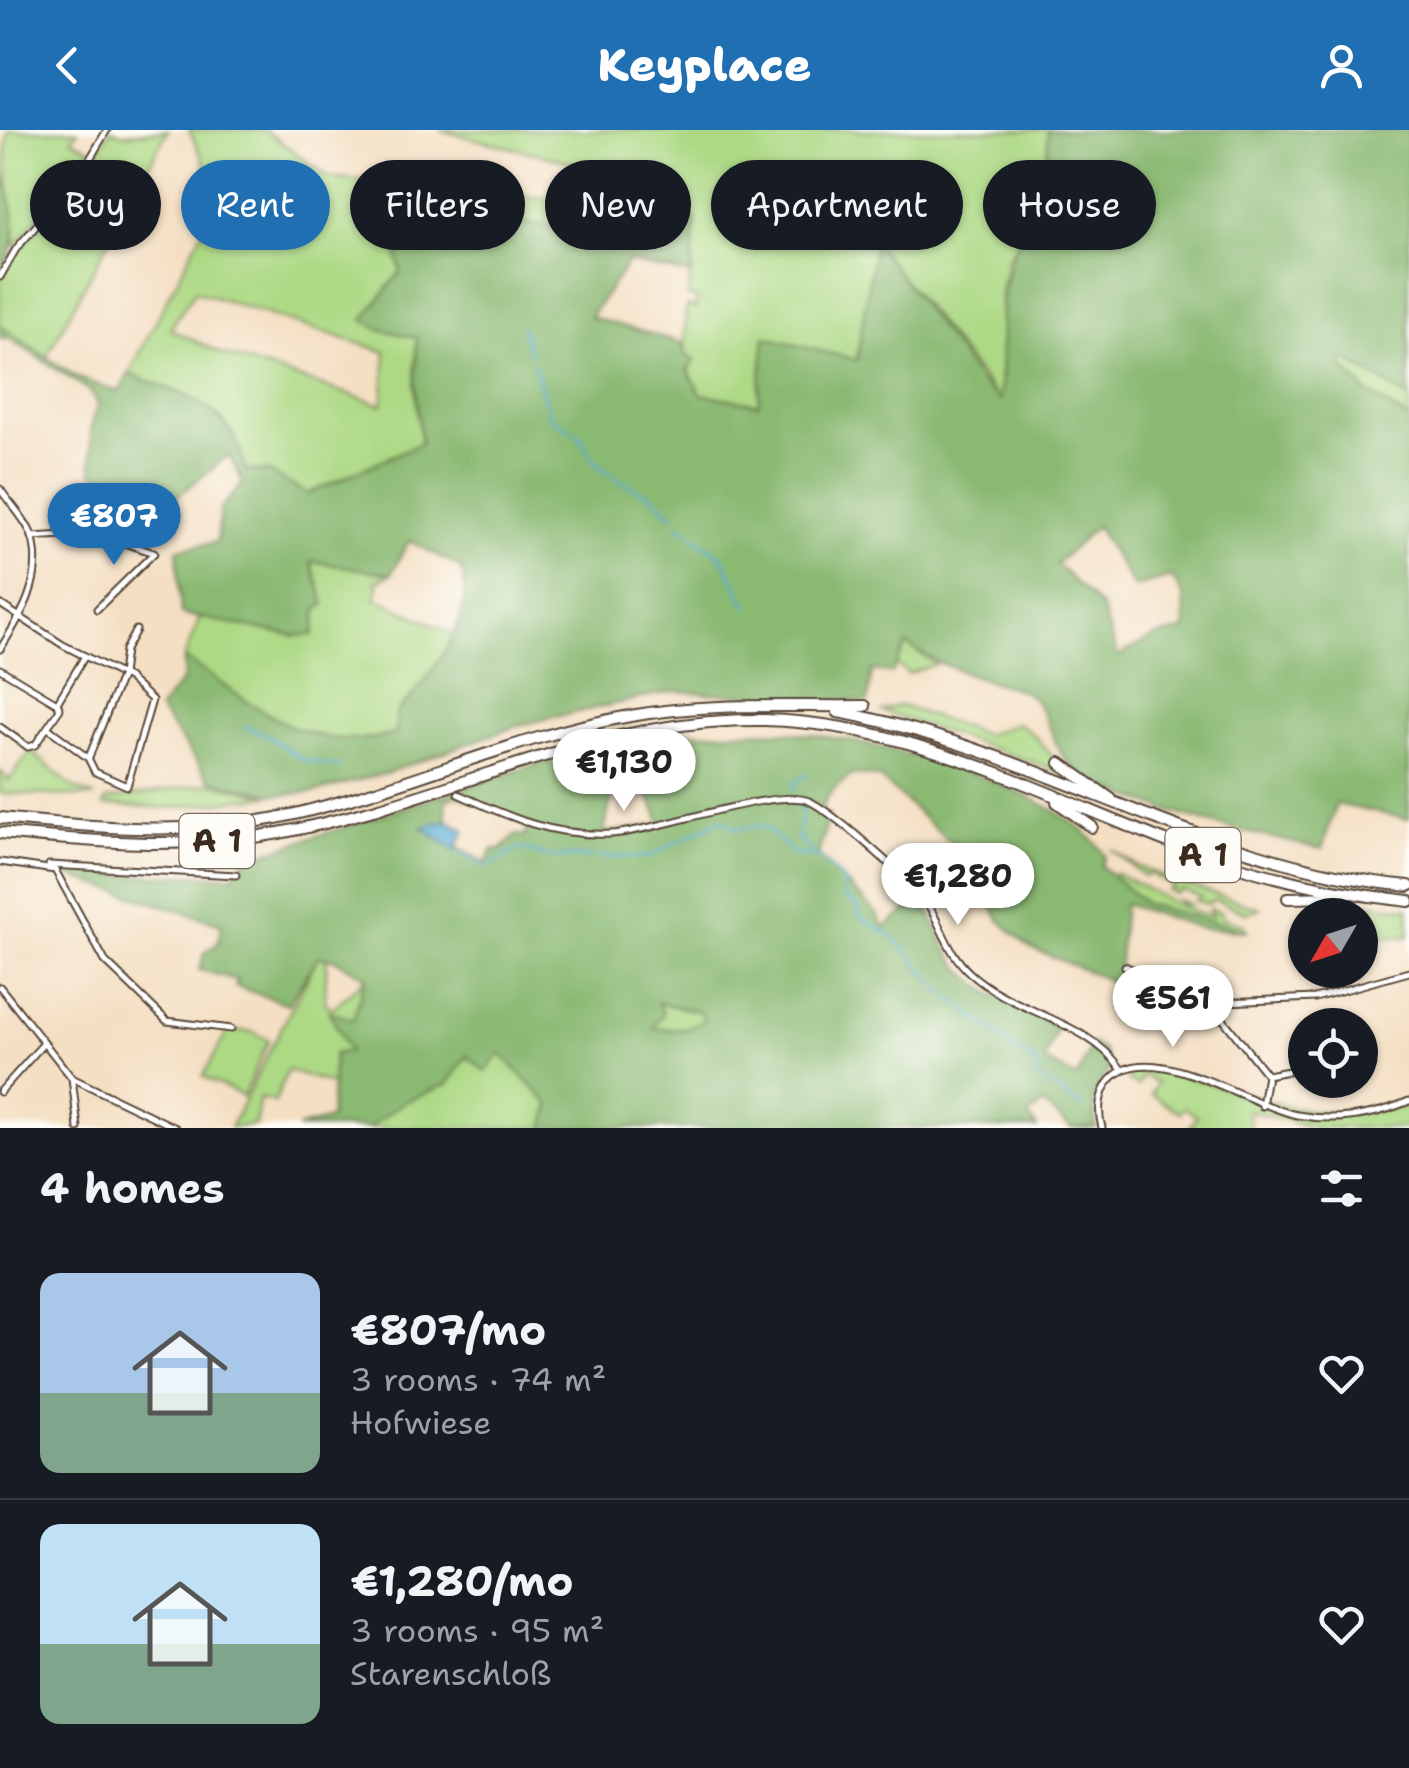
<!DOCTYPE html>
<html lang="en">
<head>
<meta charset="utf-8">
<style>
	:root { --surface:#171b24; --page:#20242c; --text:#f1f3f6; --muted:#9ea1a6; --line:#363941; --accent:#1f6fb2 }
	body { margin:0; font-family:"Shantell Sans",sans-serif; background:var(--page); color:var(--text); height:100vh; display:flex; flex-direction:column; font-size:38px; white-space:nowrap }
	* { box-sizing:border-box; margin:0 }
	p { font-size:32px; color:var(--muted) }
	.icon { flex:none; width:55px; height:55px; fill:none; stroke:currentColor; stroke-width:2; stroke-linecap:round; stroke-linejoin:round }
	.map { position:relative; height:998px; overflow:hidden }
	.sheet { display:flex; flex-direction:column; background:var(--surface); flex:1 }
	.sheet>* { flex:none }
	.guide { position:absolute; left:30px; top:30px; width:1350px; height:90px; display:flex; gap:20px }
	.needle { width:65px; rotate:231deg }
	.controls { position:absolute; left:1288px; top:768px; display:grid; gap:20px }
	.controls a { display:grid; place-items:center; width:90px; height:90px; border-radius:50%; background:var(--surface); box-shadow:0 2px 8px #0004; font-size:50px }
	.price { position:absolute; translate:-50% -85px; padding:0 22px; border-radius:35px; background:#fff; color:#222; font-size:32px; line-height:65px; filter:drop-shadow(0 2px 5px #0008) }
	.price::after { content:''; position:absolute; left:50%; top:60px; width:30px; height:22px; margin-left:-15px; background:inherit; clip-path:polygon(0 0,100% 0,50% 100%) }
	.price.active { background:var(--accent); color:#fff }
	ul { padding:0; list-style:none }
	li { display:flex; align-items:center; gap:30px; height:250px; padding:0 40px }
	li+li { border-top:2px solid var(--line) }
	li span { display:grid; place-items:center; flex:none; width:280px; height:200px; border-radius:20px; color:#555 }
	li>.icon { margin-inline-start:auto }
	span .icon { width:120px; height:120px; fill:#fffc; stroke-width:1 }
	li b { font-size:42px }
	h2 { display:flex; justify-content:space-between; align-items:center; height:120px; padding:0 40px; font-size:42px }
	.chip { padding:0 35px; border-radius:45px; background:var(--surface); box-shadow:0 2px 8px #0004; font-size:35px; line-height:90px }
	.chip.active { background:var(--accent); color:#fff }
	header { display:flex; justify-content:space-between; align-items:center; height:130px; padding:0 40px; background:var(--accent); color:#fff; font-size:45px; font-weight:800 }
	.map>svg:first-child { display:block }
	.green { fill:#add985; stroke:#748252; stroke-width:2.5; fill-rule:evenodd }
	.forest { fill:#8ab972; stroke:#627248; stroke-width:2.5; fill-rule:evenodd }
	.water { fill:#57acd3; stroke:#496b78; stroke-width:2.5 }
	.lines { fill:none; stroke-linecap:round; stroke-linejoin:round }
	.stream { stroke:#57acd3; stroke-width:2.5 }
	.minor-casing { stroke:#574537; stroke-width:9 }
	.motorway-casing { stroke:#574537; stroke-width:14 }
	.minor { stroke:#fff; stroke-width:5 }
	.motorway { stroke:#fff; stroke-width:10 }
	.labels { text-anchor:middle; stroke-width:10; stroke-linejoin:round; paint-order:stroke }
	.shield { fill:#fdfcf7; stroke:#75695f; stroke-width:2.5 }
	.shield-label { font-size:32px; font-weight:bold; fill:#3b2a1e }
</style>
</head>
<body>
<header><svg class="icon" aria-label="back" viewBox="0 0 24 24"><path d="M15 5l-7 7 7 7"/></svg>Keyplace<svg class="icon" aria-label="person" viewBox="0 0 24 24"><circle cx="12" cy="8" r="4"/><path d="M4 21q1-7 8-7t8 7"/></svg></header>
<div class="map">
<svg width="1409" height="998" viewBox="0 0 1409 998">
	<rect width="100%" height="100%" fill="#fdfcf7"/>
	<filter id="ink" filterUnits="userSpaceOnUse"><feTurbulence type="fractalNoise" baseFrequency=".01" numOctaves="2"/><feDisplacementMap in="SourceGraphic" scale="20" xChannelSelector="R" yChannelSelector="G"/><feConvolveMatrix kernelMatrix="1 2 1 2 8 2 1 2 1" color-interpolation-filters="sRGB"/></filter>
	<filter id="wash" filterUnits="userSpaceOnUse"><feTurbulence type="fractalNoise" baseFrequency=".0048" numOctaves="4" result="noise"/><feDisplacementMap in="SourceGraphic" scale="40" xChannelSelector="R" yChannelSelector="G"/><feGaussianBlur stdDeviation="2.25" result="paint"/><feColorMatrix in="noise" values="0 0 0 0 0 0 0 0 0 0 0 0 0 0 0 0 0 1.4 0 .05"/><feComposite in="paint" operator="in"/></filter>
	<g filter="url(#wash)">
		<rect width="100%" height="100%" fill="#f4dfc3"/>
		<g class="green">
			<path d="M9 0H78L72 9 92 20 15 116C14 82 0 26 9 0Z"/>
			<polygon points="110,0 124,4 168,0 46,228 0,196 0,153 13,126 81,50"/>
			<path d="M189 0H265L328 47 605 74 642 59 628 46 439 0H1048L1047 71 1007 129 1001 163 1000 271 875 113 857 231 766 207 758 274 701 264C682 235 683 210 687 176L696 178 697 169 688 167 695 90 600 101 463 87 435 104 395 112 401 141 379 199 417 208 415 257 421 313 307 364 269 342 245 340C232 272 187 267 129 244L220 66ZM195 161 386 222 382 275 220 223 170 199Z"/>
			<polygon points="1343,227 1409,268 1409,290 1365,261 1342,235"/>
			<path d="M311 430 391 444 375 453 379 456 375 468 456 505 429 550 398 581 396 604C306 627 255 575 184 528L200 487 296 506 313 504 317 480 324 474Z"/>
			<polygon points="906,514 936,534 908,544 896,534"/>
			<polygon points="899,575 986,605 1018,593 1035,606 1067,644 882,581"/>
			<polygon points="31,621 72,657 95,667 0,663 0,641 9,650"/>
			<polygon points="211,653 269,666 171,678 104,675 106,670"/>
			<polygon points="1111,719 1137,736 1172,750 1260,778 1247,783 1215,770 1208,774 1195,771 1201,767 1182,760 1175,764 1168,760 1174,757 1151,744 1144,746"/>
			<polygon points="1116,743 1186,779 1178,770 1188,773 1192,781 1212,786 1209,779 1220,782 1224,789 1243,794 1247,801 1145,774 1113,746"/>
			<polygon points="1339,771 1409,778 1409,807 1360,805 1360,785 1315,785 1319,772"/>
			<polygon points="318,827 327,828 325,873 333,878 367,847 353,891 329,882 350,922 334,924 332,954 287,940 275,972 260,968 255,995 230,998"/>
			<polygon points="657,873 700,881 704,890 687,899 653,899 658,890"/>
			<polygon points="228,900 253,902 269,910 243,966 203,947"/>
			<polygon points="500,922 551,975 544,998 368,998 402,973 447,954 468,925"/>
			<path d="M1151 939C1255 958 1289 998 1409 976V998H1315L1248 980 1250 998H1189L1197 986 1184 977 1180 983 1151 964 1157 953 1144 945 1137 956 1127 950 1133 942Z"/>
		</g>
		<g class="forest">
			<path d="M1048 0H1409V268L1344 228 1342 235 1365 261 1409 290V689L1336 674 1322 719C1257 705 1118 676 1069 633 1051 618 1051 580 1026 563 1017 557 1000 555 990 551 959 541 933 532 906 514L892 543 872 540 868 572 673 561 519 595 386 643 315 662 274 665 210 650 159 579 183 549 184 528C255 575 306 627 396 604L397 582C429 550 481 485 460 437L409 411 391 444 311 431 325 474 317 480 314 504 296 506 181 484 177 419 217 412 221 378 243 353 229 325 178 366 157 367 147 358 112 356 92 341 91 298 98 274 90 261 10 209 0 208V196L78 248 119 262 129 244C185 266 232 274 245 340L269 342 308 364 421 313 415 257 417 208 379 199 363 190 401 141 394 112 435 104 463 87 600 101 695 90 692 145 628 132 590 187 683 213 685 225 696 230 687 239 701 264 758 274 765 207 857 230 875 112 980 251 1000 270C1006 206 991 157 1025 98L1021 88 1025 76 1047 70ZM1096 396 1134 457 1172 447 1184 467 1185 500 1154 507 1118 526 1101 477 1056 434Z"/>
			<path d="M0 36C12 71 24 107 2 138Z"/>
			<path d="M680 603C721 603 764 599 804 604 879 611 1067 659 1105 726L1101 736 1145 774 1247 801 1201 798 1124 774 1117 854 1029 817 999 790 970 730 880 648 854 644C839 654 827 662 821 681L829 686 818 725 877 784 884 798 921 769C933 786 939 807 950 824 975 862 1019 879 1058 897L1044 930 1077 948 1092 913 1103 920 1110 936 1093 967 1096 998H1071L1043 974 1028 985 1037 998H544L550 975 500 923 486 942 467 926 447 954 402 973 368 998H297L330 989 334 924 349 921 329 881 353 890 366 847 334 829 318 827 288 874 235 856 238 850 199 840 205 823 218 813 222 794 66 745 62 739 118 745 232 746 246 729 535 635ZM615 649C646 648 651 669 661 694L604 703ZM458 665 529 695 525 706 516 705 501 720 493 719 486 733 423 698 447 690 445 670ZM658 873 700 881 704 890 687 899H653L663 882Z"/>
		</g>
		<polygon class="water" points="447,690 465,700 455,721 423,697"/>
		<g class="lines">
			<g class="stream">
				<polyline points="522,196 530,223"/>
				<polyline points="533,233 551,288 580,306 593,330 613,347 653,367 673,385"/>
				<polyline points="679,395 723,428 747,477"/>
				<polyline points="245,597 265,604 303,630 339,637"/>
				<polyline points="793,662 793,654 808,645"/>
				<polyline points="795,671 802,680 798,708 813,723"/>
				<polyline points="458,720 487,737 520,718 548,727 593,727"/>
				<polyline points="599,727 648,727 722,689 737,699 764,696 796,725 820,727 845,752 844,767 859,778 860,787 892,806 945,864"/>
				<polyline points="948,867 1038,936 1035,946 1083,977"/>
			</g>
		</g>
	</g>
	<g filter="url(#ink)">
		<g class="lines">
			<defs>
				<g id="minor">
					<polyline points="0,147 16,119 81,44 107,0"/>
					<path d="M0 359C10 374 26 389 32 406 45 447 21 487 0 519"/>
					<polyline points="32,407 96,403 154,423 97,479"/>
					<polyline points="0,474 63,515 128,548 152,570 127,656 95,642 88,628 48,598"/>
					<polyline points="0,539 57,573"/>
					<polyline points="0,597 28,617 35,615 60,579 57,573 85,526"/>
					<polyline points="89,627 122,545 125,520 136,500"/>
					<path d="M458 664C509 687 553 707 611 704 655 702 780 655 811 672 836 685 917 755 930 778 944 802 949 824 970 843 1015 884 1086 889 1122 940"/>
					<polyline points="0,732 55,740 105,831 167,891 231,899"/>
					<polyline points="49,735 236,745"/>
					<polyline points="1125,836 1219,877"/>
					<polyline points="0,857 72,948 78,998"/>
					<polyline points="1360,908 1362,901"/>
					<polyline points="1267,945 1222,888 1219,877 1225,872 1315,868 1409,842"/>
					<polyline points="72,948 176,998"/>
					<polyline points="0,962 44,913"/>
					<polyline points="1262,976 1267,945 1305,938"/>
					<path d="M1102 998C1098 983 1098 968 1107 954 1143 901 1248 976 1297 985 1335 992 1374 986 1409 971"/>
				</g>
				<g id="motorway">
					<path d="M838 582C1036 618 1206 737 1409 756"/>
					<polyline points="1060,633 1111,669"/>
					<polyline points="1057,672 1092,697"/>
					<path d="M0 688C98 698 198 707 295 684 408 657 515 606 630 586 709 572 786 577 865 576"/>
					<path d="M0 703C93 712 186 720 279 703 444 672 592 587 764 590 912 593 1046 666 1181 717 1255 745 1330 763 1409 771"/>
					<polyline points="1288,768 1337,767"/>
				</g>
			</defs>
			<use href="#minor" class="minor-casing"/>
			<use href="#motorway" class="motorway-casing"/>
			<use href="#minor" class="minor"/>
			<use href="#motorway" class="motorway"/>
		</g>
	</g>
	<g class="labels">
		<g class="shield">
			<rect x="179.5" y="684" width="75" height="54" rx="8"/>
			<rect x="1165.5" y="698" width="75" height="54" rx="8"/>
		</g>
		<g class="shield-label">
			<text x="217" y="722">A 1</text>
			<text x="1203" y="736">A 1</text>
		</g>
	</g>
</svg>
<div class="controls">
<a><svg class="needle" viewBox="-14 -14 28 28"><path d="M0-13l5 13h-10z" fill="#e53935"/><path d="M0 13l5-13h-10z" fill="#9ea1a6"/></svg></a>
<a><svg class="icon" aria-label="locate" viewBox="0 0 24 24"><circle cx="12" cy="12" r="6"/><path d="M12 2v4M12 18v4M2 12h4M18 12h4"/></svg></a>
</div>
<b class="price active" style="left:114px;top:438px">€807</b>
<b class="price" style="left:624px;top:684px">€1,130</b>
<b class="price" style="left:958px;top:798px">€1,280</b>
<b class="price" style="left:1173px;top:920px">€561</b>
<div class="guide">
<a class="chip">Buy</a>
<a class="chip active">Rent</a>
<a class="chip">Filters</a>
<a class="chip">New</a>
<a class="chip">Apartment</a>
<a class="chip">House</a>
</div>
</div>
<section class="sheet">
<h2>4 homes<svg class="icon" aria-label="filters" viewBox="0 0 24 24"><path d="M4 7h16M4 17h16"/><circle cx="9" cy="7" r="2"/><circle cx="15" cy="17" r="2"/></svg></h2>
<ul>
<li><span style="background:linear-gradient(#a9c7e8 60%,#7fa58c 0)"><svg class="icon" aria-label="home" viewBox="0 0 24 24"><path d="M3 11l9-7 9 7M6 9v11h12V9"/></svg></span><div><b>€807/mo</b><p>3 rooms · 74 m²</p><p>Hofwiese</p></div><svg class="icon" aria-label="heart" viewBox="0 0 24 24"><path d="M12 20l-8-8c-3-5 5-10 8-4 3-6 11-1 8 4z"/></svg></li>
<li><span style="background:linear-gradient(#bfe0f5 60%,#7fa58c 0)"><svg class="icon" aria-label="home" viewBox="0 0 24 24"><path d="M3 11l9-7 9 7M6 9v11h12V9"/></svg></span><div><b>€1,280/mo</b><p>3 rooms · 95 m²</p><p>Starenschloß</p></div><svg class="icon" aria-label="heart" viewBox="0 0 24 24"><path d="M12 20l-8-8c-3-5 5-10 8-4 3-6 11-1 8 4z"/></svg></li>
</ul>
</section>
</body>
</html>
